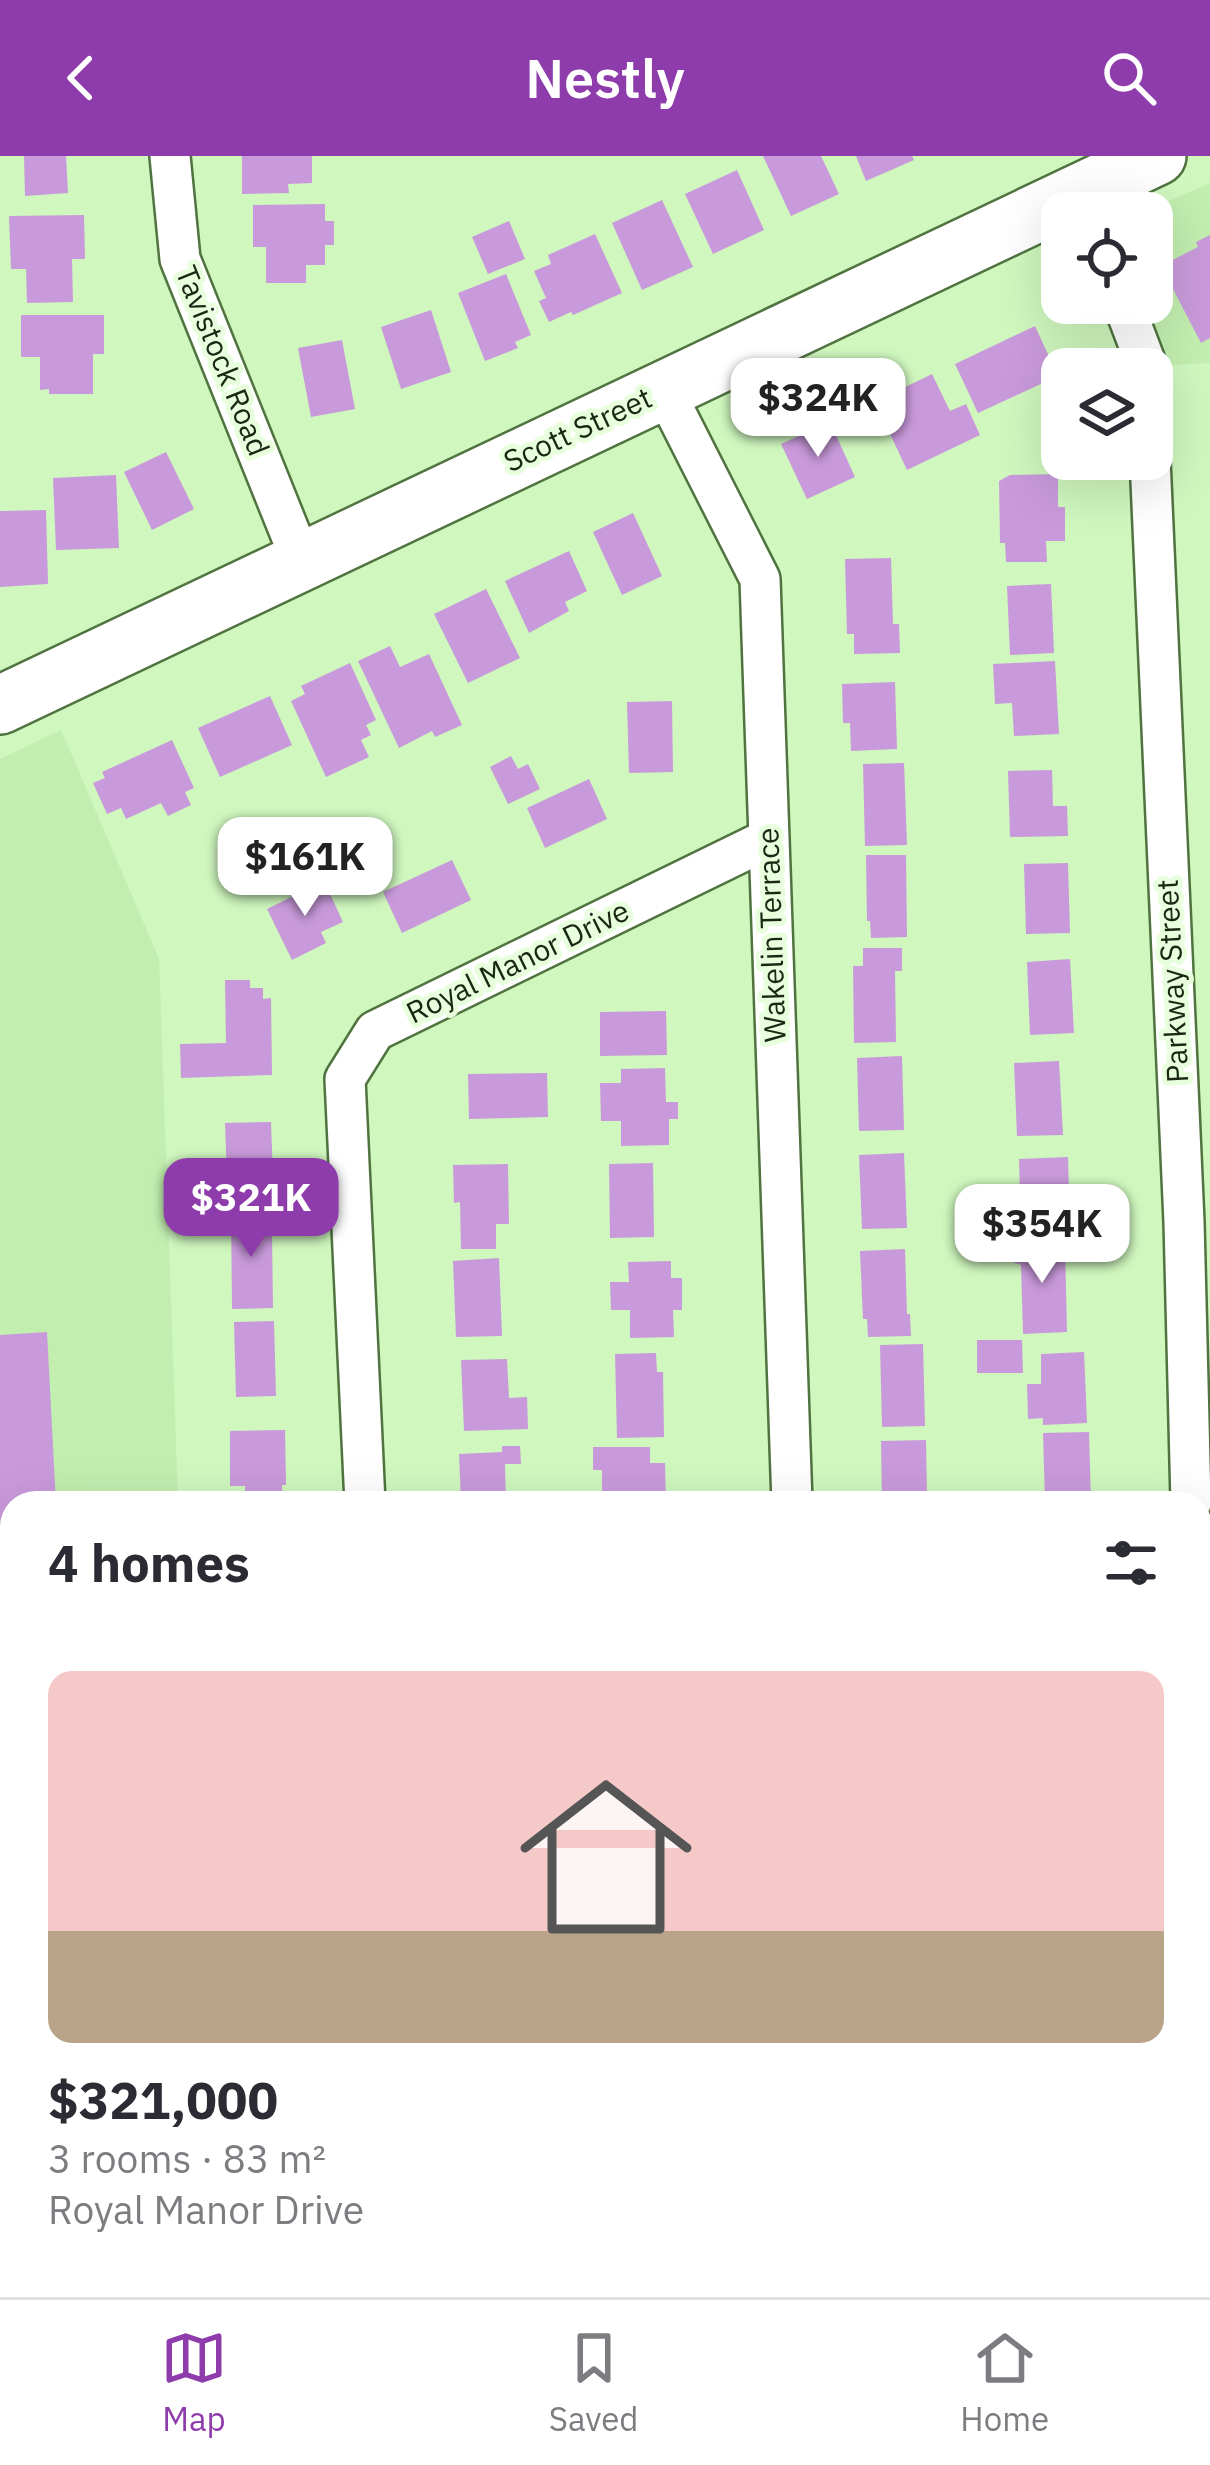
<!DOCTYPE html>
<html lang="en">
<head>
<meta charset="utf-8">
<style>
	:root { --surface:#fff; --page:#f2f2f3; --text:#2b2b33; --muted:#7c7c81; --line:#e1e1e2; --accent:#8e3cab }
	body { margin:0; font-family:"IBM Plex Sans",sans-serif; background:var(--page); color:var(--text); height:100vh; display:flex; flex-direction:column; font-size:45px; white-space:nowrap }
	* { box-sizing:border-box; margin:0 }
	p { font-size:39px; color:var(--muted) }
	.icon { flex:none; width:66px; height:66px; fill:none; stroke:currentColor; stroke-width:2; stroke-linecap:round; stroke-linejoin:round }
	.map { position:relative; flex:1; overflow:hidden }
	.details { position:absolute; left:0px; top:1335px; width:1212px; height:807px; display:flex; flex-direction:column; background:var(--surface); border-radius:36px 36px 0 0; box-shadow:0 12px 48px #0002 }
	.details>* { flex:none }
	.buttons { position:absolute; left:1041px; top:36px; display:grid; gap:24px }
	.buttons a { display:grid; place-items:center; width:132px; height:132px; border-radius:24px; background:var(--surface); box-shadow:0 12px 48px #0002; font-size:60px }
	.price { position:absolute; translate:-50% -102px; padding:0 27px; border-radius:24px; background:#fff; color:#222; font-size:39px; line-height:78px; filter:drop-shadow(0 3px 6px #0008) }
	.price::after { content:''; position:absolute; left:50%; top:72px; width:36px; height:27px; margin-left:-18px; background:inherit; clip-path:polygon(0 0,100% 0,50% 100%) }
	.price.on { background:var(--accent); color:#fff }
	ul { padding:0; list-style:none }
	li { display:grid; align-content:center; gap:24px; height:636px; padding:0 48px }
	li span { display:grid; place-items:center; height:372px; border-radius:24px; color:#555 }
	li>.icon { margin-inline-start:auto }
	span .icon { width:216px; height:216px; fill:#fffc; stroke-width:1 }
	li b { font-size:51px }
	h2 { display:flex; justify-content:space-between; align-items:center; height:144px; padding:0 48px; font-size:51px }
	header { display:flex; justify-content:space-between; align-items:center; height:156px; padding:0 48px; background:var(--accent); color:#fff; font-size:54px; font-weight:600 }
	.tabs { display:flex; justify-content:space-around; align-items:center; height:168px; border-top:3px solid var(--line); background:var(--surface); font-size:33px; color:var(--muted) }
	.tabs a { display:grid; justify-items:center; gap:6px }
	.tabs .on { color:var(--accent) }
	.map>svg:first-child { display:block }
	.built { fill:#c2eeaf }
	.building { fill:#c99adb }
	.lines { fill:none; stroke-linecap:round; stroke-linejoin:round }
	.minor-casing { stroke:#507340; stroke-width:44 }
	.secondary-casing { stroke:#507340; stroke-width:62 }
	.minor { stroke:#fff; stroke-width:39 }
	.secondary { stroke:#fff; stroke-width:57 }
	.labels { text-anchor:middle; stroke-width:10; stroke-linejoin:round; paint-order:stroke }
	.street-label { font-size:30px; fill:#1a2813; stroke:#e7ffdc }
</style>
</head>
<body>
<header><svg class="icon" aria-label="back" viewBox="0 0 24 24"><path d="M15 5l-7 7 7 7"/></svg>Nestly<svg class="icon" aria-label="search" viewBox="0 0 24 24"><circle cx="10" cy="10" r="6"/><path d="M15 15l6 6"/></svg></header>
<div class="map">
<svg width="1210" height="2141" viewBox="0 0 1210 2141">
	<rect width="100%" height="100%" fill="#cff7be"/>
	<g class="built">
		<polygon points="1210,27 1210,207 1168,209 1139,147 1152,147 1152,57 1142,57"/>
		<polygon points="61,574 159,803 178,1347 12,1347 12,1838 0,1839 0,603"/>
	</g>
	<g class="building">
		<polygon points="24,0 66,0 68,37 25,40"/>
		<polygon points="242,0 312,0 312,27 288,28 289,37 242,38"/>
		<polygon points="763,0 821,0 839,38 791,60"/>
		<polygon points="856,0 912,0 914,4 866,25"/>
		<polygon points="737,14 764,74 713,98 685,38"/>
		<polygon points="662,44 693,111 642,134 612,67"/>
		<polygon points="325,48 325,65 334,65 334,89 325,89 325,109 306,109 306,127 266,127 266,91 253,91 253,49"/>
		<polygon points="84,59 85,103 72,103 73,146 27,147 26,113 11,113 9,60"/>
		<polygon points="509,65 525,103 488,118 472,81"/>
		<polygon points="595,78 622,137 573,159 571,156 549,166 539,145 546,142 534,115 551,108 548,99"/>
		<polygon points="1210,79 1210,182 1201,187 1161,110 1198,91 1196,86"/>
		<polygon points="506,118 531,179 515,186 518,192 485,205 458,137"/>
		<polygon points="431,154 451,216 401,233 381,171"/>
		<polygon points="21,159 104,159 104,198 93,198 93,238 49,238 49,233 40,234 40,201 21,201"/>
		<polygon points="1035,170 1058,220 978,257 955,208"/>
		<polygon points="342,184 355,253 311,261 298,192"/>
		<polygon points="932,218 950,255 966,248 980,279 907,314 875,246"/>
		<polygon points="830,266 855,321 807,343 781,288"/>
		<polygon points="166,296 194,353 152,374 124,316"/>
		<polygon points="1058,318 1058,351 1065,351 1065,385 1046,385 1047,406 1006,406 1005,387 1000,387 999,325 1010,319"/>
		<polygon points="116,319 119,392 56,394 53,322"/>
		<polygon points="46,354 48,428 0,431 0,355"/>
		<polygon points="633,357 662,420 622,439 593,376"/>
		<polygon points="569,395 587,435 565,446 569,455 529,477 505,425"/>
		<polygon points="891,402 893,468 899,468 900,497 854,498 854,478 847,478 845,403"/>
		<polygon points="1051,428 1054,497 1010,499 1007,430"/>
		<polygon points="486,433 520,502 468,527 434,458"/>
		<polygon points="390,490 400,511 429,498 462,569 435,581 432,575 399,592 358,505"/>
		<polygon points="1055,505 1059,578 1014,580 1012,547 995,548 993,508"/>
		<polygon points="350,507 376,564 366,569 371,579 361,584 369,601 326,621 291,545 305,538 301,530"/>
		<polygon points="895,526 897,593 851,595 850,567 843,567 842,528"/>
		<polygon points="270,540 292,589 220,621 198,572"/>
		<polygon points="672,545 673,616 629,617 627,546"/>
		<polygon points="172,584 194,632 185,636 191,649 168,660 161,647 126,663 121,652 107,658 93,627 105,622 102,616"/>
		<polygon points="511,600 518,613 528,608 540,633 508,648 490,611"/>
		<polygon points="904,607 907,689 865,690 863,608"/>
		<polygon points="1052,614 1053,650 1067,650 1068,680 1010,681 1008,615"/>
		<polygon points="589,623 607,663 545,692 527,652"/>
		<polygon points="866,699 906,699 907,781 871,782 870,765 867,765"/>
		<polygon points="452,704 471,744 402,777 383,736"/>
		<polygon points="1068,707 1070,777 1026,778 1024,708"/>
		<polygon points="324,725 343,766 321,776 326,787 292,804 267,753"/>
		<polygon points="863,792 902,792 902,815 895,815 896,886 854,887 853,810 863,810"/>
		<polygon points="1070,803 1074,877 1030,879 1027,806"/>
		<polygon points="225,824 250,824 250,832 263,832 263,843 271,842 272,919 181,922 180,888 226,887"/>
		<polygon points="666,855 667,899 600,900 600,856"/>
		<polygon points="902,900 904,974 859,975 857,902"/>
		<polygon points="1059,905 1063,979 1017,980 1014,907"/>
		<polygon points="665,912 666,946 678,946 678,963 669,963 669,989 621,990 621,965 601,965 600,927 621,927 621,913"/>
		<polygon points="547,917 548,961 469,963 468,918"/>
		<polygon points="271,966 274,1047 228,1049 225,967"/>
		<polygon points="904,997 907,1072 862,1073 859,999"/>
		<polygon points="1068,1001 1069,1036 1063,1036 1064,1074 1021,1074 1019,1003"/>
		<polygon points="653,1007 654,1081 610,1082 609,1008"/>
		<polygon points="508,1008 509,1068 496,1068 496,1093 461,1093 460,1046 454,1047 453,1009"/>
		<polygon points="231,1054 267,1054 267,1076 272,1076 273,1152 232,1153"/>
		<polygon points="1065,1087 1067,1176 1023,1178 1021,1109 1010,1105 1010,1088"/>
		<polygon points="905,1093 907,1158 910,1158 911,1180 868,1181 867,1163 863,1163 860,1095"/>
		<polygon points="499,1102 502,1180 456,1181 453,1105"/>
		<polygon points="671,1105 671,1122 682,1122 682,1154 673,1154 674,1181 630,1182 630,1154 611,1154 610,1126 629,1126 628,1106"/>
		<polygon points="274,1165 276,1240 236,1241 234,1166"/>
		<polygon points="47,1176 56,1347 12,1347 12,1417 0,1418 0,1179"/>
		<polygon points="977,1184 1022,1184 1023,1217 977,1217"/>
		<polygon points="923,1188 925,1270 882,1271 880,1189"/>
		<polygon points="1084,1196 1087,1267 1043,1269 1043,1262 1028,1263 1027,1228 1041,1228 1041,1198"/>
		<polygon points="656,1197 657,1216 663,1216 664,1281 617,1282 615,1198"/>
		<polygon points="507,1203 509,1242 527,1241 528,1273 464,1275 461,1204"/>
		<polygon points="285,1274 286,1329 282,1329 283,1347 245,1347 245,1330 230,1330 230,1275"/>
		<polygon points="1089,1276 1091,1347 1045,1347 1043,1277"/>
		<polygon points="926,1284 927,1339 937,1338 938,1347 882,1347 881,1285"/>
		<polygon points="502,1290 520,1290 521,1308 505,1308 506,1347 461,1347 459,1298 502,1296"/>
		<polygon points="593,1291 650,1291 650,1307 665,1307 666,1347 602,1347 602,1314 593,1314"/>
		<polygon points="0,1986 12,1986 12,2042 0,2043"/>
		<polygon points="495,2130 553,2130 553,2139 495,2141"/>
		<polygon points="654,2130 700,2130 700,2141 655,2141"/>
		<polygon points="1055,2130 1101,2130 1101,2140 1055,2141"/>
	</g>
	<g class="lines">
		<defs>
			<g id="minor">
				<polyline points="170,0 180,103 301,404"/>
				<polyline points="1123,147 1145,205 1146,213"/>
				<polyline points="664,234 760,423 792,1347"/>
				<polyline points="1150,303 1184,1066 1191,1347"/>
				<polyline points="365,1347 345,923 375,875 768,683"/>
				<polyline points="1200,1690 1210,2085"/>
				<polyline points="0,1895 12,1895"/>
				<polyline points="395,2130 395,2141"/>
				<polyline points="820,2130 821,2141"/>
			</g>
			<polyline id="secondary" points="0,549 1157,0"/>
		</defs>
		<use href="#minor" class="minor-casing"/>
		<use href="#secondary" class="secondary-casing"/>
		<use href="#minor" class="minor"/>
		<use href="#secondary" class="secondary"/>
	</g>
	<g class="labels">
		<g class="street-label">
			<text transform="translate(222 205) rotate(68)" y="10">Tavistock Road</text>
			<text transform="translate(578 274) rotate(-25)" y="10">Scott Street</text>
			<text transform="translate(772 779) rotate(-92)" y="10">Wakelin Terrace</text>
			<text transform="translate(518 806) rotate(-26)" y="10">Royal Manor Drive</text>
			<text transform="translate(1173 825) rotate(-93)" y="10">Parkway Street</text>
		</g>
	</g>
</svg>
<div class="buttons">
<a><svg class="icon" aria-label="locate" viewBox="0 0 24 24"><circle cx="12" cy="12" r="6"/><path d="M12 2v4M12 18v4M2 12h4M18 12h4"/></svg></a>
<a><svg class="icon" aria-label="layers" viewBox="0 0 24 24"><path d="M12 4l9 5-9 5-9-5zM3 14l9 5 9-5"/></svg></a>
</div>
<b class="price" style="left:818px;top:304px">$324K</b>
<b class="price" style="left:305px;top:763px">$161K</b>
<b class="price on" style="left:251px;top:1104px">$321K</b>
<b class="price" style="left:1042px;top:1130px">$354K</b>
<section class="details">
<h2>4 homes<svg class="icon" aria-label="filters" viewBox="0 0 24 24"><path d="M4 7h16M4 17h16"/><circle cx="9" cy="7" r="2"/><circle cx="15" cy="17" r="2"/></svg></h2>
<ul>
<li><span style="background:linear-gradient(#f6c9c9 70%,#b9a48a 0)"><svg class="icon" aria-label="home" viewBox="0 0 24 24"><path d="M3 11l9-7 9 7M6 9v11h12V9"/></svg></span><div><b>$321,000</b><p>3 rooms · 83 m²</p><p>Royal Manor Drive</p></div></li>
</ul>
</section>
</div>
<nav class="tabs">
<a class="on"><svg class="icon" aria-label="map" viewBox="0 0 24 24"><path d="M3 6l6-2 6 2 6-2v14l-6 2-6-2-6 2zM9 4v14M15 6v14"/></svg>Map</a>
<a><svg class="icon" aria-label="saved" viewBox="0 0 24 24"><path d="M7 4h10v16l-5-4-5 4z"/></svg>Saved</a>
<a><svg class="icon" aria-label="home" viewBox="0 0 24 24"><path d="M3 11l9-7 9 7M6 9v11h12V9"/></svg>Home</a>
</nav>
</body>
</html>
